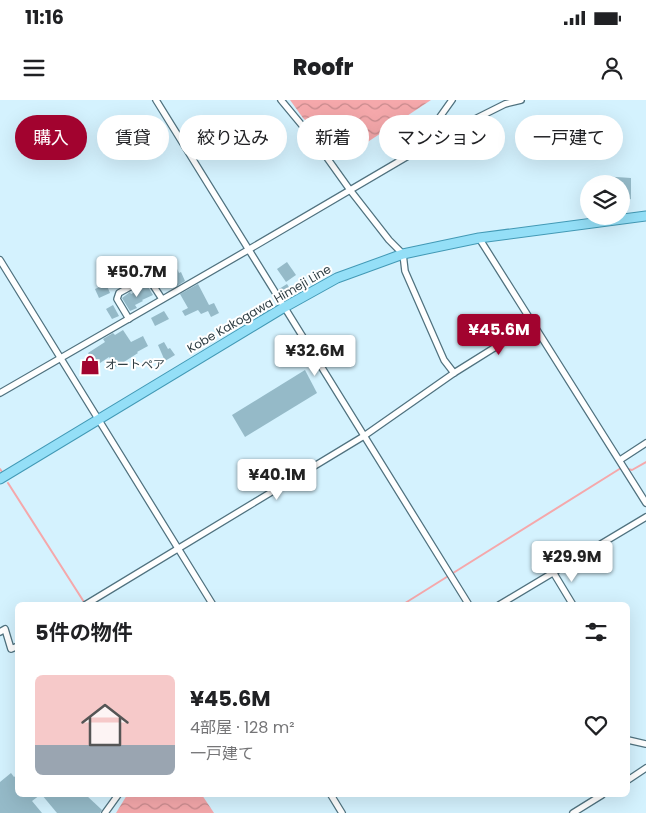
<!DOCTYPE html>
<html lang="ja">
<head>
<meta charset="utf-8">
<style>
	:root { --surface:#fff; --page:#f6f6f6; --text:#202124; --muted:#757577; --accent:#a2032f }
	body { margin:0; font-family:Poppins,"Noto Sans JP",sans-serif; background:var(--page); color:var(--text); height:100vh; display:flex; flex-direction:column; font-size:19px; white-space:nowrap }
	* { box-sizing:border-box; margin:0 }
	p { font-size:16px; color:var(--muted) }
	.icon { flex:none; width:28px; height:28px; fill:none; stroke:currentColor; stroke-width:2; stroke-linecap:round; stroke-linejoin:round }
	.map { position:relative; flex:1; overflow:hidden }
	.sheet { position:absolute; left:15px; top:502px; width:615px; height:195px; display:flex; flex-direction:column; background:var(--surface); border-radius:8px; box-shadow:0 5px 20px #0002 }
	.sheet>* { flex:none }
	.guide { position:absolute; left:15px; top:15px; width:616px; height:45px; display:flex; gap:10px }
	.buttons { position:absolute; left:580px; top:75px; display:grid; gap:10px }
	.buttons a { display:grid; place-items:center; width:50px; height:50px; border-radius:50%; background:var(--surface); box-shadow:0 5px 20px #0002; font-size:25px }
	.price { position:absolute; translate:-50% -42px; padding:0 11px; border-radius:5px; background:#fff; color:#222; font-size:16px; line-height:32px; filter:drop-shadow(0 1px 2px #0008) }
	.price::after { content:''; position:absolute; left:50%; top:30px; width:15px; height:11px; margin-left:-8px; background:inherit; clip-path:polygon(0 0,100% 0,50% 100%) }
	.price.active { background:var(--accent); color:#fff }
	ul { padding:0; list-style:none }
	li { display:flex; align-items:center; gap:15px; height:125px; padding:0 20px }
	li span { display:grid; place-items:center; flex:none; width:140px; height:100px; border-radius:8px; color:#555 }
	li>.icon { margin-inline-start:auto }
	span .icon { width:60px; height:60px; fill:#fffc; stroke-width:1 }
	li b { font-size:21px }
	h2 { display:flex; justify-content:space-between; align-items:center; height:60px; padding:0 20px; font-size:21px }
	.tag { padding:0 18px; border-radius:22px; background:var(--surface); box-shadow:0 5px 20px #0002; font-size:18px; line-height:45px }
	.tag.active { background:var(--accent); color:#fff }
	.status { display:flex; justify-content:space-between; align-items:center; height:35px; padding:0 25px; background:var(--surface); direction:ltr }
	.status svg { height:14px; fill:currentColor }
	header { display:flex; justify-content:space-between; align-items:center; height:65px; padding:0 20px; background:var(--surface); font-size:22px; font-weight:800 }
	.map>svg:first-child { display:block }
	.water { fill:url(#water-waves) }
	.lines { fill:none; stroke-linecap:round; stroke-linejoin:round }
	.stream { stroke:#f5a8ab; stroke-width:2 }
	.building { fill:#95bac8 }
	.street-casing { stroke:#50727f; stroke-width:8 }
	.primary-casing { stroke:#4299b5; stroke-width:11 }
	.street { stroke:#fff; stroke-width:5.5 }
	.primary { stroke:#94dff7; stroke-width:9 }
	.labels { text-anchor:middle; stroke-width:4; stroke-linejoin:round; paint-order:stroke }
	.street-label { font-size:12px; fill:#2f3e44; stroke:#fff }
	.poi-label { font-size:12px; fill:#2f3e44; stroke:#fff; text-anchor:start }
</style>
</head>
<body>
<div class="status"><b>11:16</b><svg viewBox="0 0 49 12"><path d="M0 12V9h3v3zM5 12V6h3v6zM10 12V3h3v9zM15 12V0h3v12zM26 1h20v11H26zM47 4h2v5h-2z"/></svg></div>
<header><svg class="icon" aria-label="menu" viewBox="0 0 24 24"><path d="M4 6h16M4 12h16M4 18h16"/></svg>Roofr<svg class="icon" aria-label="person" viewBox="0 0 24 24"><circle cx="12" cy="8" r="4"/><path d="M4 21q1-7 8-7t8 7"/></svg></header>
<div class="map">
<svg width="646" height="713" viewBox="0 0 646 713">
	<defs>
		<pattern id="water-waves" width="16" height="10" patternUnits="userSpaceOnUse" patternTransform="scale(1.25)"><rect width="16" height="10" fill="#f5a8ab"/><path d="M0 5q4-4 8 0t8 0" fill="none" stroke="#c78a8d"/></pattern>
	</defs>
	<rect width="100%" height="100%" fill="#d4f2fe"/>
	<g class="water">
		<polygon points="290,0 431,0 348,55 342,55 303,18"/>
		<polygon points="127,695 202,695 214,713 116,713"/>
	</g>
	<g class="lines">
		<g class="stream">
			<polyline points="0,369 2,372"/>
			<polyline points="628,369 632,370 646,362"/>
			<polyline points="8,383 84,502"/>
			<polyline points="402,505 621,368"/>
		</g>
	</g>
	<g class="building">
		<polygon points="602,76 631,78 631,99 624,101 626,94 621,94 621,84 602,84"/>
		<polygon points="171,156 179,173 181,172 185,181 177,186 170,171 154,178 152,174 155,172 153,169 161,163 160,161"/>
		<polygon points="287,162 296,175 286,182 277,169"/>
		<polygon points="137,163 140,169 112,184 109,177"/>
		<polygon points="106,184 110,193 99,198 95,189"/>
		<polygon points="198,184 209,205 214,203 219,213 211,217 208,211 201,214 198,210 185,216 182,211 188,208 180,194"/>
		<polygon points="287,184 292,192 284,197 279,189"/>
		<polygon points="147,185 153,195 142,200 143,201 135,205 137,208 130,211 122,198 130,192 131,194 142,189 141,188"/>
		<polygon points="113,205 119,216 112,219 106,209"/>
		<polygon points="164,211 169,219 155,226 151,218"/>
		<polygon points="123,230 131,242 143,236 148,246 137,252 138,253 116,267 109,257 97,265 88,253 105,242 103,239 113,233 115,235"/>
		<polygon points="164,242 168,249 170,248 175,255 165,261 158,245"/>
		<polygon points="305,270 317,293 245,337 232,315"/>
		<polygon points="11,673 14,677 18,674 18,695 40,695 32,701 42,713 0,713 0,682"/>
		<polygon points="42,695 86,695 102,710 100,713 57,713"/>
	</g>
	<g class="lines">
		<defs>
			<g id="street">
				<polyline points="156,0 469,505"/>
				<polyline points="281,0 315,41 350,90 389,140 403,154 405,171 444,260 454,273"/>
				<polyline points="449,32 437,21 452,0"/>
				<polyline points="479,138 646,403"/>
				<polyline points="0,160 213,505"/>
				<polyline points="129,219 117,199 119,193 146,178 149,179 162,199"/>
				<polyline points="0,293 248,150 449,32 505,4 521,0"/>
				<polyline points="620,360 646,343"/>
				<polyline points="553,472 573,505"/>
				<polyline points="85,505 364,336 454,273 534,223"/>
				<polyline points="499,505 646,417"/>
				<polyline points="0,532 5,529 11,549 18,546"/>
				<polyline points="628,640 646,644"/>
				<polyline points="628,680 646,668"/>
				<polyline points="331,695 342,713"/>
				<polyline points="105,713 118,695"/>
				<polyline points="573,713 602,695"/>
			</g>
			<polyline id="primary" points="0,379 283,208 337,178 403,154 479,138 646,116"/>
		</defs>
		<use href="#street" class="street-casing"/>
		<use href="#primary" class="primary-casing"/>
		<use href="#street" class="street"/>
		<use href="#primary" class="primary"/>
	</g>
	<defs>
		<symbol id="shop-bare" viewBox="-9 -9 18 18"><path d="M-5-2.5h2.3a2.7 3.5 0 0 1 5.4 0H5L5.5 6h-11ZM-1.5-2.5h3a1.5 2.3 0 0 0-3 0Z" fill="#a2032f" stroke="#fff" stroke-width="2.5" paint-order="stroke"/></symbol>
	</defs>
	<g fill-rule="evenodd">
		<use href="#shop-bare" x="76" y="251" width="28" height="28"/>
	</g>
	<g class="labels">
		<g class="street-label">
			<text transform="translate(259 209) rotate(-30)" y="4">Kobe Kakogawa Himeji Line</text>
		</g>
		<g class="poi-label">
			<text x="105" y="269">オートペア</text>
		</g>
	</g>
</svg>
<div class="buttons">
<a><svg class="icon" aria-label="layers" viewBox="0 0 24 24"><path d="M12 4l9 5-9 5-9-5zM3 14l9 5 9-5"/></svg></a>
</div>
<b class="price" style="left:137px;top:198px">¥50.7M</b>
<b class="price active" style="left:499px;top:256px">¥45.6M</b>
<b class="price" style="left:315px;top:277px">¥32.6M</b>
<b class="price" style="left:277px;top:401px">¥40.1M</b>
<b class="price" style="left:572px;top:483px">¥29.9M</b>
<div class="guide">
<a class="tag active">購入</a>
<a class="tag">賃貸</a>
<a class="tag">絞り込み</a>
<a class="tag">新着</a>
<a class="tag">マンション</a>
<a class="tag">一戸建て</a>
</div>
<section class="sheet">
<h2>5件の物件<svg class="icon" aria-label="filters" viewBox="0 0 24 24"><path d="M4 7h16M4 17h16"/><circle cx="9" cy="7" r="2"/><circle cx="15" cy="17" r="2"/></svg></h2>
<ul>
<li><span style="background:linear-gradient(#f6c9c9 70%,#9aa5b1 0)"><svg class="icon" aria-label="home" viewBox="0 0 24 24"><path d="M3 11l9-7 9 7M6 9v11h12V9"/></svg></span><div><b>¥45.6M</b><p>4部屋 · 128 m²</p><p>一戸建て</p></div><svg class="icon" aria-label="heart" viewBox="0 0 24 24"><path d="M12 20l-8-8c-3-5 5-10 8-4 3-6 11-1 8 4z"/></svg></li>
</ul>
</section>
</div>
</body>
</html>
